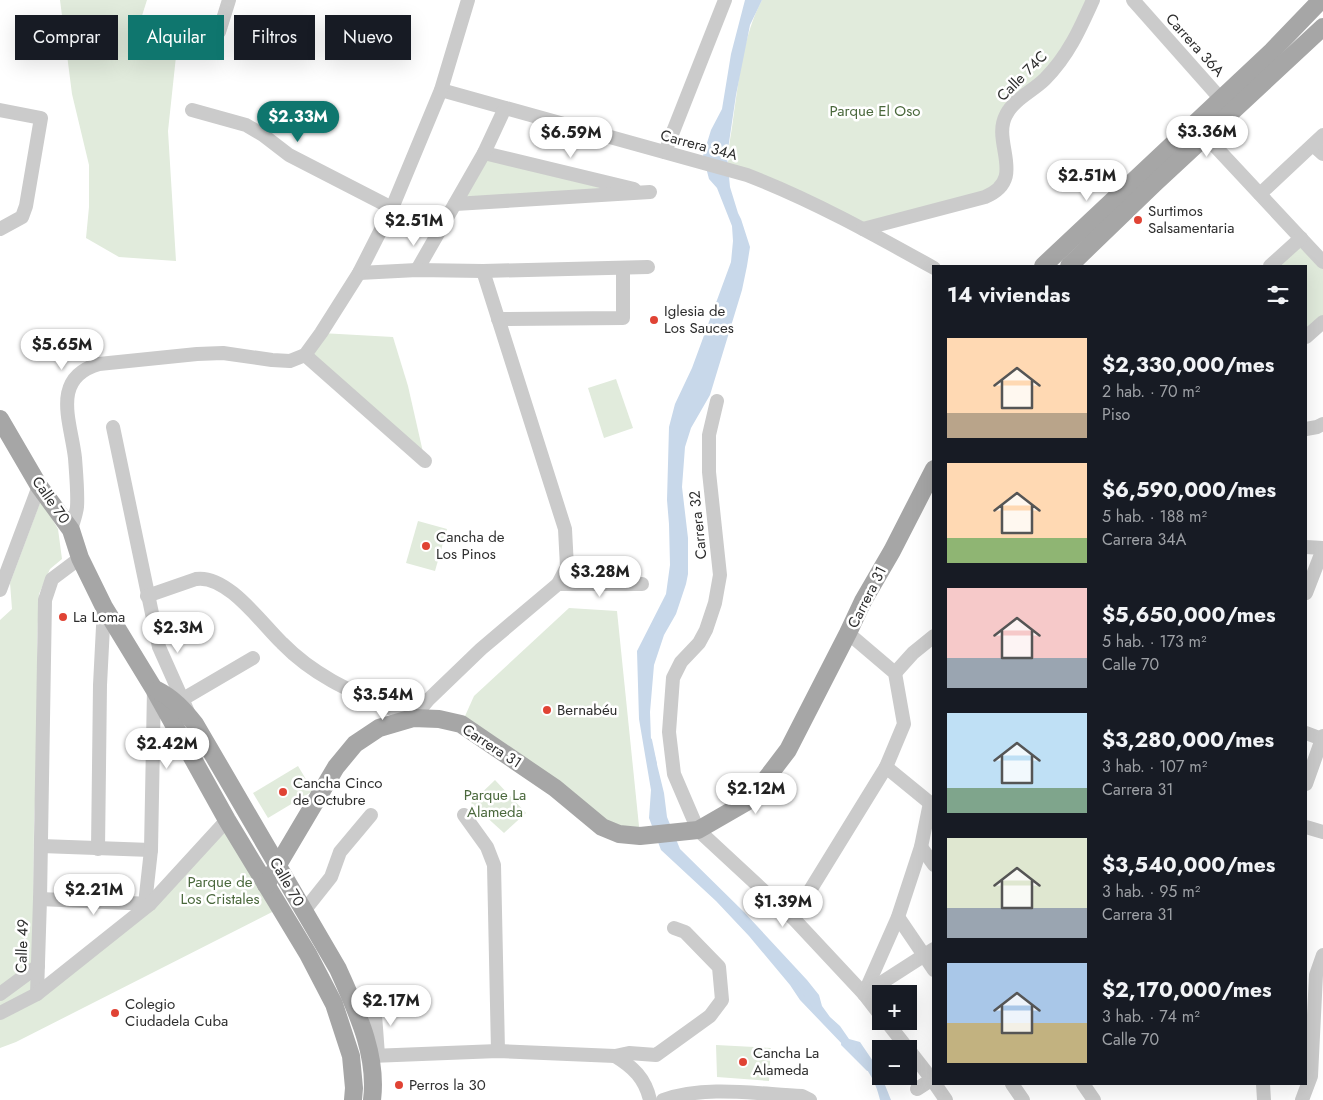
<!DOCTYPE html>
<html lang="es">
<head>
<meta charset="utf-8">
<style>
	:root { --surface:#171b24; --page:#20242c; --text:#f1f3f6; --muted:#9ea1a6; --accent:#0f766e }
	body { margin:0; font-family:Jost,sans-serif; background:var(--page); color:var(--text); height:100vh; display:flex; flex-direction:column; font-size:19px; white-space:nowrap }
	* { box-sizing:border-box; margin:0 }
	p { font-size:16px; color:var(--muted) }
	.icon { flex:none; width:28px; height:28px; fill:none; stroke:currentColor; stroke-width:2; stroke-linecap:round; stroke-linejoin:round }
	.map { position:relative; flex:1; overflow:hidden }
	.side { position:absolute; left:932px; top:265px; width:375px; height:820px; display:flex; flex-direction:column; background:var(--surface); border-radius:0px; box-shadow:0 5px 20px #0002 }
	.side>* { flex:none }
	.hud { position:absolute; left:15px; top:15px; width:475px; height:45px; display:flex; gap:10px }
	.controls { position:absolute; left:872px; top:985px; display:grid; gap:10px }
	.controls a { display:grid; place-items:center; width:45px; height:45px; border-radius:0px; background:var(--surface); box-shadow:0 5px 20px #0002; font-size:25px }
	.price { position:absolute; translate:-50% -42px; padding:0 11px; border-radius:18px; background:#fff; color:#222; font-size:16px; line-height:32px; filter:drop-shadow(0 1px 2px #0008) }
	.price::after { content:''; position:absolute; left:50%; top:30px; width:15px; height:11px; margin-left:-8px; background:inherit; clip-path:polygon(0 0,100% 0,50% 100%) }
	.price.on { background:var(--accent); color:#fff }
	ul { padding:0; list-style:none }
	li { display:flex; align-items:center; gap:15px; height:125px; padding:0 15px }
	li span { display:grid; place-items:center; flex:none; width:140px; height:100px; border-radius:0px; color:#555 }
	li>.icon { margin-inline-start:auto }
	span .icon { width:60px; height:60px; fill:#fffc; stroke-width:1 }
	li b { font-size:21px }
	h2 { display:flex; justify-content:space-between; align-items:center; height:60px; padding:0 15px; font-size:21px }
	.pill { padding:0 18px; border-radius:0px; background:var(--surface); box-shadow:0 5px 20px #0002; font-size:18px; line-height:45px }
	.pill.on { background:var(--accent); color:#fff }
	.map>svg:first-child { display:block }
	.green { fill:#e1ebdc }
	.water { fill:#c8d8ea }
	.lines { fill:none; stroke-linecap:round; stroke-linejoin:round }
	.stream { stroke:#c8d8ea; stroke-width:4 }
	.minor { stroke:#cbcbcb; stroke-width:14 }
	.major { stroke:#a6a6a6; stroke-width:18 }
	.poi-dot { fill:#e04334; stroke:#fff; stroke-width:2 }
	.labels { text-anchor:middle; stroke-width:5; stroke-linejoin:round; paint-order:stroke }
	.street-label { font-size:15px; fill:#2e2e2e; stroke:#fff }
	.park-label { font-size:15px; fill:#4a683c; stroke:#fff }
	.poi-label { font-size:15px; fill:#2e2e2e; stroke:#fff; text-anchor:start }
</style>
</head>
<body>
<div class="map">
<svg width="1323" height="1100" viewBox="0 0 1323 1100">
	<rect width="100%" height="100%" fill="#fff"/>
	<g class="green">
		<polygon points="60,0 147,0 139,25 177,47 168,131 176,261 119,257 86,238 89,207 89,165 72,94"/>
		<path d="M762 0H1093L1078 34 1010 108 999 188 863 229 728 169C727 152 731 136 733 120 739 80 743 35 762 0Z"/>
		<polygon points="484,153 650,192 455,204"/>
		<polygon points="1301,238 1323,262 1323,322 1306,337 1306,266 1270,266"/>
		<polygon points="321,333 393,337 408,386 425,461 305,355"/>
		<polygon points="616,379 633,428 604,438 588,388"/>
		<polygon points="41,500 58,529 62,559 50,569 39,594 37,643 39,724 34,822 33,944 31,990 150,904 227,820 280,908 16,1042 0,1048 0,620 12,609 10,583"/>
		<polygon points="418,521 447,529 435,571 406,563"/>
		<polygon points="569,608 617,611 640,836 619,834 461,725 474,696"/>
		<polygon points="298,766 313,791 268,818 253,793"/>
		<polygon points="495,780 526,813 504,833 471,803"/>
		<polygon points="716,1045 771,1048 769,1081 717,1077"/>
	</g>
	<path class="water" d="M745 0H762L750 25 736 95 727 156 730 187 738 213 741 219 750 247 747 266 742 290 710 395 691 428 685 447 682 487 688 538V574L686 584 676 614 664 635 654 665 650 712 651 740 664 793 667 817 680 849 744 912 807 980 819 995 822 1006 830 1017 840 1026 849 1039 860 1042 879 1070 891 1100H880C876 1080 862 1058 845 1047L800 1000 790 985 749 936 716 901 661 850 649 818 651 790 639 719 637 651 666 594 670 565 669 524 667 500 669 427 675 404 692 368 731 262 733 241 732 226 717 188 709 179 703 156 711 130 722 109 731 54Z"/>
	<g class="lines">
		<g class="stream">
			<polyline points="650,740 655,764"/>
			<polyline points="794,978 815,1007"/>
			<polyline points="843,1044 868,1069"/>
		</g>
		<g class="minor">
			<polyline points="1133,0 1227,106"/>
			<polyline points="219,32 229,0"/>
			<path d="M441 90 747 175C812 200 873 234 934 268"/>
			<polyline points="0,110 41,118 26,206 22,217 0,229"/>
			<polyline points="192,110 246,125 263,135 289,155 392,208"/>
			<polyline points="1199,129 1323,262"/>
			<polyline points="1313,145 1323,154"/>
			<polyline points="665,152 725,0"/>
			<polyline points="484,153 634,189"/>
			<polyline points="1260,194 1323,135"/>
			<polyline points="455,204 650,192"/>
			<path d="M863 229 985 197C1028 179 991 143 1006 115 1014 99 1033 91 1045 79 1068 56 1080 29 1093 0"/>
			<polyline points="1270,266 1301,238"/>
			<polyline points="417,270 484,153 505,108"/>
			<polyline points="359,273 417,270 483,271 648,267"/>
			<polyline points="498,319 623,318 623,268"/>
			<polyline points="1306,337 1323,322"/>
			<polyline points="305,355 425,461"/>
			<polyline points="717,401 709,435 709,472 720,575 715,603 706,630 699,643 681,662 673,678 669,732 674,774 698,830 793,918 864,994 881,1016"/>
			<polyline points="113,427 159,647 188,712"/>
			<polyline points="1306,429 1317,427 1323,424"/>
			<path d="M71 530C73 522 76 515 77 507 78 493 76 472 75 458 71 422 50 378 99 364L197 354 223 353 272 360 290 361 305 355 321 333 359 273 392 208 441 90 468 0"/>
			<polyline points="1306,547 1323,548"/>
			<polyline points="558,584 642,584"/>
			<polyline points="0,590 39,486"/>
			<polyline points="1306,593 1323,549"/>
			<path d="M147 596 196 579C227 574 262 624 282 643 320 682 364 696 413 718L428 700 481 649 558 584 567 567 565 529 483 271"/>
			<polyline points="895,673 913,653 934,636"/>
			<polyline points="183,699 253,658"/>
			<polyline points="1306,733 1322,739"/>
			<polyline points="886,767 930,803"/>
			<polyline points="1306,784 1323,736"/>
			<polyline points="464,815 487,847 494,865 498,1051"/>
			<polyline points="1306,827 1323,832"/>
			<polyline points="41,846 151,850"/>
			<polyline points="921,847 934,865"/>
			<polyline points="98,849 100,685 104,607"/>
			<polyline points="40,899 150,904"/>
			<polyline points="145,904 151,850 154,689"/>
			<polyline points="304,911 331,877 340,852 371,815"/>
			<polyline points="898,917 934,970"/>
			<polyline points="793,918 886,767 904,724 895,673 848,633"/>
			<polyline points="0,994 38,966"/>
			<polyline points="37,994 40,899 45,600 52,579 80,558"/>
			<polyline points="864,994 898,917 921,847 930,803"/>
			<polyline points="864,994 934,949"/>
			<polyline points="374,1001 378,1055"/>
			<polyline points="0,1013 37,994 150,904 227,820"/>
			<polyline points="886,1021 908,1049"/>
			<polyline points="909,1050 934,1082"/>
			<polyline points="371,1056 498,1051 615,1056 629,1053 656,1055 710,1016 722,1000 719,967 685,932 674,928"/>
			<path d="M615 1056C633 1067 645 1078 650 1100"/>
			<polyline points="935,1084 946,1100"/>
			<polyline points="1012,1084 1023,1100"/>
			<polyline points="1083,1084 1094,1100"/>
			<polyline points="1263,1084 1264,1100"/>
			<polyline points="917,1089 934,1078"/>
			<path d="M663 1100C706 1085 757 1094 802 1096L810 1100"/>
			<polyline points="1302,1100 1311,1076 1316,975 1323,955"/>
		</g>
		<g class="major">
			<polyline points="1043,266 1272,51 1321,0"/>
			<polyline points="1069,266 1155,183 1323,27"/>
			<polyline points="0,419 39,486 71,530 80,558 104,607 154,689 227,820 308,954 334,1004 351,1056 354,1088 353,1100"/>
			<path d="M157 690C173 698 184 710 195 724L338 969C356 1010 378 1054 372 1100"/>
			<polyline points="266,885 336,767 355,744 379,728 413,718 439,719 461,724 555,788 602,827 619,834 640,836 698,830 750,800 788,750 848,633 863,601 892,551 934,469"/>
		</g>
	</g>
	<g class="poi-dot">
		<circle cx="1138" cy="220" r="5"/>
		<circle cx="654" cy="320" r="5"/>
		<circle cx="426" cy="546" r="5"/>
		<circle cx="63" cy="617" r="5"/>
		<circle cx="547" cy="710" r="5"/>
		<circle cx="283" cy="792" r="5"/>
		<circle cx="115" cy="1013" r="5"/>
		<circle cx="743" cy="1062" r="5"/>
		<circle cx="399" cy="1085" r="5"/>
	</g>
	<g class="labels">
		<g class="street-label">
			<text transform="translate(1195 45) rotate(48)" y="5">Carrera 36A</text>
			<text transform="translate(1022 76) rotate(-45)" y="5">Calle 74C</text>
			<text transform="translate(699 145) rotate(15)" y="5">Carrera 34A</text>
			<text transform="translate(51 500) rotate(55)" y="5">Calle 70</text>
			<text transform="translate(698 525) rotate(-96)" y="5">Carrera 32</text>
			<text transform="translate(867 597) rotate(-63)" y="5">Carrera 31</text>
			<text transform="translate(492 746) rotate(33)" y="5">Carrera 31</text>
			<text transform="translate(287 882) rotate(60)" y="5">Calle 70</text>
			<text transform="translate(22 946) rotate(-88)" y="5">Calle 49</text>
		</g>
		<g class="park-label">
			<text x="875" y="116">Parque El Oso</text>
			<text x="495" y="800">Parque La<tspan x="495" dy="17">Alameda</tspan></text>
			<text x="220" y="887">Parque de<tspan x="220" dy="17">Los Cristales</tspan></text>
		</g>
		<g class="poi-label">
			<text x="1148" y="216">Surtimos<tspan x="1148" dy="17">Salsamentaria</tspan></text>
			<text x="664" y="316">Iglesia de<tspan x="664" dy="17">Los Sauces</tspan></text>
			<text x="436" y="542">Cancha de<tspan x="436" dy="17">Los Pinos</tspan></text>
			<text x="73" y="622">La Loma</text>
			<text x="557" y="715">Bernabéu</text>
			<text x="293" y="788">Cancha Cinco<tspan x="293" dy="17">de Octubre</tspan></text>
			<text x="125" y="1009">Colegio<tspan x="125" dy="17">Ciudadela Cuba</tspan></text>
			<text x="753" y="1058">Cancha La<tspan x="753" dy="17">Alameda</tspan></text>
			<text x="409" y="1090">Perros la 30</text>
		</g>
	</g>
</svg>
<div class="controls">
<a>+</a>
<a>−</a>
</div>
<b class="price on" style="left:298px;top:143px">$2.33M</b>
<b class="price" style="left:1207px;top:158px">$3.36M</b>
<b class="price" style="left:571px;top:159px">$6.59M</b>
<b class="price" style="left:1087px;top:202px">$2.51M</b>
<b class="price" style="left:414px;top:247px">$2.51M</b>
<b class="price" style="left:62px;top:371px">$5.65M</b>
<b class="price" style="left:600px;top:598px">$3.28M</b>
<b class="price" style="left:178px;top:654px">$2.3M</b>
<b class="price" style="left:383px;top:721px">$3.54M</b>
<b class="price" style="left:167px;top:770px">$2.42M</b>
<b class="price" style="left:756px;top:815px">$2.12M</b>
<b class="price" style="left:94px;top:916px">$2.21M</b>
<b class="price" style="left:783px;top:928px">$1.39M</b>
<b class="price" style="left:391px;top:1027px">$2.17M</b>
<div class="hud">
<a class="pill">Comprar</a>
<a class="pill on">Alquilar</a>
<a class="pill">Filtros</a>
<a class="pill">Nuevo</a>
</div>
<section class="side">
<h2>14 viviendas<svg class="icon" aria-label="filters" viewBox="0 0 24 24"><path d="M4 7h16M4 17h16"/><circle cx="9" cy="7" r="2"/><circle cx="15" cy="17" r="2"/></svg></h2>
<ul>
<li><span style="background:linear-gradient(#ffd9b3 75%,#b9a48a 0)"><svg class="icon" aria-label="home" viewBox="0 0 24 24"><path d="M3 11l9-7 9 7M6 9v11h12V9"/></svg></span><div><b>$2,330,000/mes</b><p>2 hab. · 70 m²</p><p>Piso</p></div></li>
<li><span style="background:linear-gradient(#ffd9b3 75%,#8fb573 0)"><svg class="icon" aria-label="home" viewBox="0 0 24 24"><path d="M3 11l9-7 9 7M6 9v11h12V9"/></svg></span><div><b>$6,590,000/mes</b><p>5 hab. · 188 m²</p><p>Carrera 34A</p></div></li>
<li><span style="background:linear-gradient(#f6c9c9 70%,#9aa5b1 0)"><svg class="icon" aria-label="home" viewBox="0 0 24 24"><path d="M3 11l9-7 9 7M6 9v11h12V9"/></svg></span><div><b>$5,650,000/mes</b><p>5 hab. · 173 m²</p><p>Calle 70</p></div></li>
<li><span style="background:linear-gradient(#bfe0f5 75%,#7fa58c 0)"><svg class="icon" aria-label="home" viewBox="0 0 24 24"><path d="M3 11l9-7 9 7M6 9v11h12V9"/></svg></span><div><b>$3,280,000/mes</b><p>3 hab. · 107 m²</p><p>Carrera 31</p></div></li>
<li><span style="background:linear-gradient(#dfe7d0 70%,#9aa5b1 0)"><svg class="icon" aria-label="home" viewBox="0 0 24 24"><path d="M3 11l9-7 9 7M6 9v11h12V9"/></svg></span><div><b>$3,540,000/mes</b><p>3 hab. · 95 m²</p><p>Carrera 31</p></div></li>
<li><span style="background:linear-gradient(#a9c7e8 60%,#c2b280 0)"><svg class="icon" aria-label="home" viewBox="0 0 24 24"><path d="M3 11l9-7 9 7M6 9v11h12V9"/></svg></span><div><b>$2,170,000/mes</b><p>3 hab. · 74 m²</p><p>Calle 70</p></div></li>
</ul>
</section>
</div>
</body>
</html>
